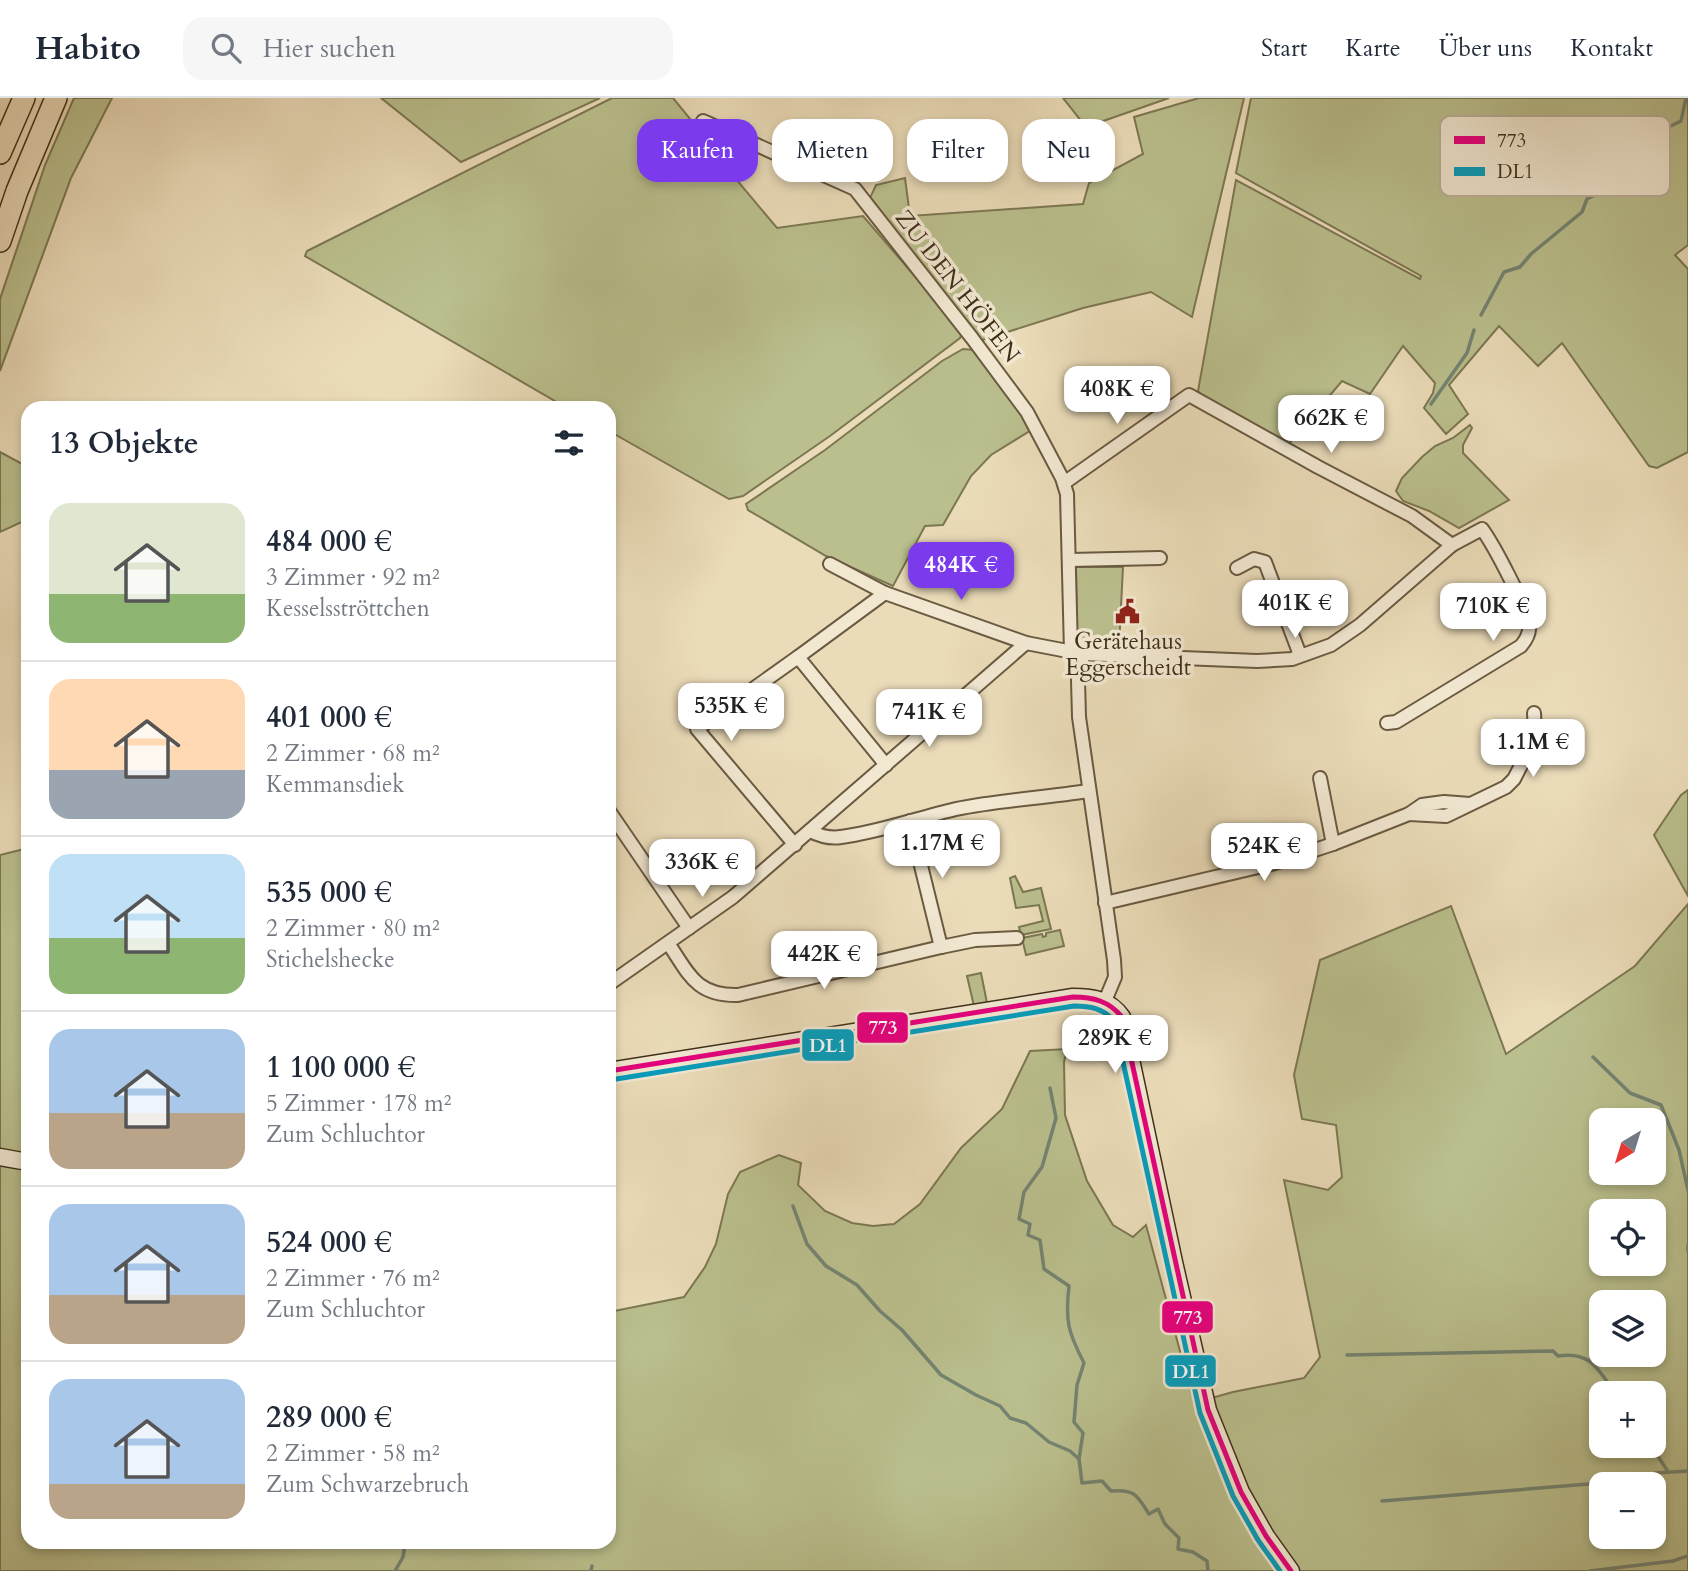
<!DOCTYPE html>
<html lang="de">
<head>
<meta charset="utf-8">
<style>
	:root { --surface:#fff; --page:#f6f6f7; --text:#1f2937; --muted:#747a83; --line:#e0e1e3; --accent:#7c3aed }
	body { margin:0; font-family:Cardo,serif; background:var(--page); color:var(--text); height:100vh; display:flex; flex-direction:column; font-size:26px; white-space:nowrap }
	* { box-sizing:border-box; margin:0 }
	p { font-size:23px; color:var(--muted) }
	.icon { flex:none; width:38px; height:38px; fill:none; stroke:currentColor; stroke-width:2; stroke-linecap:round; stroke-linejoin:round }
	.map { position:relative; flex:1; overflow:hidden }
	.drawer { position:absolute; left:21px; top:303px; width:595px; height:1148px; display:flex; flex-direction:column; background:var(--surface); border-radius:21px; box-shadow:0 4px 10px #0003 }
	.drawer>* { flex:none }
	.hud { position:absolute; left:637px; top:21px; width:665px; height:63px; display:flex; gap:14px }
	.needle { width:46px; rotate:218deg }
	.tools { position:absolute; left:1589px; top:1010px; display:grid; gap:14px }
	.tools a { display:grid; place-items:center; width:77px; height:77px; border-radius:14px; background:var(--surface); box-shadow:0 4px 10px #0003; font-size:35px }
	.price { position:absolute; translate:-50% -60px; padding:0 16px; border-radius:14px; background:#fff; color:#222; font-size:23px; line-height:46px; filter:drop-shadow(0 2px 4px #0008) }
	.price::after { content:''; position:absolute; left:50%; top:42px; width:21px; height:16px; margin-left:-10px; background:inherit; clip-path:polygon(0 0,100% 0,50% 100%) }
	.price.selected { background:var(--accent); color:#fff }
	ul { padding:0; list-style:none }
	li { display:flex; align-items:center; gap:21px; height:175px; padding:0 28px }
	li+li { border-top:2px solid var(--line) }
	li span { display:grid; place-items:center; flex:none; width:196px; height:140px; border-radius:21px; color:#555 }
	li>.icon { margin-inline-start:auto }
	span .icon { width:84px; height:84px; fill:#fffc; stroke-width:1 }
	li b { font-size:30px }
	h2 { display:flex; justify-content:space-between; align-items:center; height:84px; padding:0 28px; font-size:30px }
	.chip { padding:0 24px; border-radius:21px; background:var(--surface); box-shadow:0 4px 10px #0003; font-size:24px; line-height:63px }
	.chip.selected { background:var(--accent); color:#fff }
	header { display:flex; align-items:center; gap:42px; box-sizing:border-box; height:98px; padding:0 35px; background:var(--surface); border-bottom:2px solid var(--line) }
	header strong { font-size:33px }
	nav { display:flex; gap:38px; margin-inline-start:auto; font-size:24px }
	.search { width:490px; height:63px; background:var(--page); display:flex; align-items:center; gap:18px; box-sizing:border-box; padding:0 24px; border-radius:21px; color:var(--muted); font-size:26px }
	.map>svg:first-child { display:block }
	.green { fill:#babf8d; stroke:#7c7753; stroke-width:2; fill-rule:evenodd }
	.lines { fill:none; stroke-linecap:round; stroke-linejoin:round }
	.stream { stroke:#748472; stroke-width:3.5 }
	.street-casing { stroke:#6a5a41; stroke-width:16 }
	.secondary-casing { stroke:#3f2f19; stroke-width:19 }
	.highway-casing { stroke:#3f2f19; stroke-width:24 }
	.street { stroke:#f2e8d2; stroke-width:12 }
	.secondary { stroke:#f2e8d2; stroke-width:16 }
	.highway { stroke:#ebdcb9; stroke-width:21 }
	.bus-1-casing { stroke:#f2e8d2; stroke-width:10 }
	.bus-2-casing { stroke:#f2e8d2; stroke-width:10 }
	.bus-1 { stroke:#e5007d; stroke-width:5 }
	.bus-2 { stroke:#069dbc; stroke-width:5 }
	.labels { text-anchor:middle; stroke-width:7; stroke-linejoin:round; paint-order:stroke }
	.street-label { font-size:23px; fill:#3f2f19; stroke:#f2e8d2 }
	.poi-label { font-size:23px; fill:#3f2f19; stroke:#f2e8d2 }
	.key { fill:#f2e8d2; stroke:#bcb09a; stroke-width:2 }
	.key-label { font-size:19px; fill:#3f2f19 }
	.line-badge { stroke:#f2e8d2; stroke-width:2.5 }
	.badge-label { font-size:19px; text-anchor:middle; font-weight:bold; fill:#fff }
</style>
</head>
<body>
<header>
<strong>Habito</strong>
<div class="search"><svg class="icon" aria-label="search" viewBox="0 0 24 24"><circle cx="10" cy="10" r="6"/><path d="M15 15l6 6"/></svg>Hier suchen</div>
<nav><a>Start</a><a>Karte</a><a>Über uns</a><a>Kontakt</a></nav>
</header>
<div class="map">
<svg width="1688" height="1473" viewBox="0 0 1688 1473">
	<rect width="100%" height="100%" fill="#ebdcb9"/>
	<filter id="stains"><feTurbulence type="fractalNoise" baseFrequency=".00286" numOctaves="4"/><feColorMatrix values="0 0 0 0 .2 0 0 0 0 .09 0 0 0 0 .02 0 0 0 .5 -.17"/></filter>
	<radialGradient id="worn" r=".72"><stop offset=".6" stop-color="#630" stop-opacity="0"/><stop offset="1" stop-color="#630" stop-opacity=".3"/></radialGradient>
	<g class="green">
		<polygon points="74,0 112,0 71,80 0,273 0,201 45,67"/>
		<polygon points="381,0 600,0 461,64"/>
		<polygon points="612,0 673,0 691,22 694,31 777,130 863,118 963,234 960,240 830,338 743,398 729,401 609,333 609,310 567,310 305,158 307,153"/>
		<polygon points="1063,0 1169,0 1086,29"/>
		<polygon points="1199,0 1244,0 1192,219 1151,194 1083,210 982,242 869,102 876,87 905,80 910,118 1083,106 1089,85 1143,56 1134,19"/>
		<polygon points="1251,0 1688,0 1688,147 1675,157 1688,171 1688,354 1657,370 1649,368 1562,245 1538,268 1499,228 1449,287 1468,316 1446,336 1424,310 1433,295 1435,285 1403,248 1370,296 1342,283 1288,347 1203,300 1198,293 1236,82 1420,181 1421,178 1236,75"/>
		<polygon points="963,251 975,252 1033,331 991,357 971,378 943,427 925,428 893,488 826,458 748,412 746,406 825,352 942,263"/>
		<polygon points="1470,327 1472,330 1463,347 1463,355 1509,402 1459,430 1429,413 1403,403 1396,393 1402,380 1422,359 1435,348 1453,340"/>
		<polygon points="0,354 28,369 28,421 0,434"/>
		<polygon points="1076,469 1123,469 1119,548 1077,547"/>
		<polygon points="1688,692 1688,798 1654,737 1681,697"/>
		<path d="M28 750V1444H609V1214L684 1199 705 1169 716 1146 728 1096 740 1074 779 1057 801 1065 798 1087 825 1113 852 1125 873 1128 894 1126 920 1106 961 1050 1002 1011 1030 953 1067 951 1064 964 1065 1017 1087 1083 1113 1127 1133 1139 1146 1127 1194 1305 1233 1294 1304 1280 1320 1259 1284 1082 1328 1092 1342 1079 1336 1027 1302 1021 1294 977 1320 862 1451 808 1506 956 1635 868 1688 806V1473H0V757ZM1601 1022H1654V1074H1601ZM1601 1113H1654V1166H1601ZM1601 1204H1654V1256H1601ZM1601 1295H1654V1348H1601ZM1601 1386H1654V1438H1601Z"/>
		<polygon points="1015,778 1023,794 1041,790 1051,831 1021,837 1019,829 1043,823 1039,807 1016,810 1010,780"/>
		<polygon points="1060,832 1064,848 1026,857 1022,840 1042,836 1043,839 1046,838 1046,835"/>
		<polygon points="981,875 987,905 974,908 967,878"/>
	</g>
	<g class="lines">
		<g class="stream">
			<polyline points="1481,217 1504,174 1520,169 1531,156 1582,114 1587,101 1608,90 1616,63 1640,39 1650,38 1681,23 1686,0"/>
			<polyline points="1431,306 1467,255 1474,232"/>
			<polyline points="1593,959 1630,995 1661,1007 1679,1052 1688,1092"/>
			<path d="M1050 990 1056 1020 1042 1069 1024 1094 1019 1121 1030 1126 1028 1137 1040 1142 1044 1171 1069 1188C1065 1223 1068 1234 1084 1265L1077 1287 1074 1324 1083 1335 1079 1361 1082 1385 1102 1383 1111 1393C1135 1391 1137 1397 1149 1416L1158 1411 1165 1426 1179 1440 1178 1451 1193 1454 1207 1463 1208 1473"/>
			<polyline points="793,1108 807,1146 826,1168 857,1187 880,1213 902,1232 941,1277 976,1297 1000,1308 1010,1320 1026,1325 1049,1344 1070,1353 1079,1361"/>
			<polyline points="1688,1147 1688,1153"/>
			<path d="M1347 1257 1553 1253 1558 1258C1591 1253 1598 1271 1615 1295"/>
			<polyline points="1651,1348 1667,1372"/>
			<polyline points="1655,1375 1688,1373"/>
			<polyline points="1382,1403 1626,1383 1639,1379"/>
			<polyline points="395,1473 403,1459 405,1447"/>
			<polyline points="591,1473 592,1468"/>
			<polyline points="1590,1473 1673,1463 1688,1458"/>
		</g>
		<defs>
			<g id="street">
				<polyline points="703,23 855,91 972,240 1027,314 1062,380 1067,396 1071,553"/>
				<polyline points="1064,385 1189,297 1318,369 1412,418 1452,447"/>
				<polyline points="1070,462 1160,460"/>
				<path d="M830 466 885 495 1026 545 1083 556 1257 563 1292 561 1331 547 1360 527 1452 447 1482 431C1493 446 1528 511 1529 528 1530 536 1526 542 1521 548L1396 624 1387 625"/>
				<polyline points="1237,470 1254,461 1265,464 1300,557"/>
				<polyline points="885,495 798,559 886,667"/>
				<polyline points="1083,556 1078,582 1079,619 1114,862 1115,879 1105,903"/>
				<polyline points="1320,680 1333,746"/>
				<polyline points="609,713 689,830"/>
				<polyline points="1409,716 1446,718 1506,689 1514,681 1531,648 1535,635 1534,615"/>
				<polyline points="910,723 941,849"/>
				<path d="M810 733C820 738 829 741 841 739 880 734 917 720 956 711 999 702 1044 700 1088 693"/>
				<polyline points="795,747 697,631 798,559"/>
				<polyline points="1105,805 1275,765 1333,746 1409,716 1422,707 1444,704 1470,706"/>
				<path d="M668 845C689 876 696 898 738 897L941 849 975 842 1017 840"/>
				<polyline points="609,886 733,799 1026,545"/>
			</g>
			<g id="secondary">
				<path d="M609 973 1073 899C1094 899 1110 902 1122 919L1174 1164 1208 1312 1241 1394 1266 1438 1291 1473"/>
				<polyline points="0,1059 28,1064"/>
			</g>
			<g id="highway">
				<polyline points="0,55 24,0"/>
				<polyline points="0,143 17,93 56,0"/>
			</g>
		</defs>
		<use href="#street" class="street-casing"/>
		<use href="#secondary" class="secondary-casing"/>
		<use href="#highway" class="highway-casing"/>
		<use href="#street" class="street"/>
		<use href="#secondary" class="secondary"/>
		<use href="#highway" class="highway"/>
		<defs>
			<path id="bus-1" d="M609 973 1073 899C1093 899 1109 903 1122 919L1208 1312 1241 1394 1266 1438 1291 1473"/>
			<path id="bus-2" d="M610 982 1074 908C1090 908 1103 910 1114 923L1200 1315 1233 1398 1258 1442 1280 1473"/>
		</defs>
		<use href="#bus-1" class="bus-1-casing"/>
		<use href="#bus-2" class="bus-2-casing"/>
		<use href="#bus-1" class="bus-1"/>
		<use href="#bus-2" class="bus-2"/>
	</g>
	<defs>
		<symbol id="civic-bare" viewBox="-9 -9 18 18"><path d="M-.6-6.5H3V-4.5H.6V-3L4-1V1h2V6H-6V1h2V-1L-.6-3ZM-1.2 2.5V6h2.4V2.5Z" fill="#8f2418" stroke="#f2e8d2" stroke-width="2.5" paint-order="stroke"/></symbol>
	</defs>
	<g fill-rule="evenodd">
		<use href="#civic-bare" x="1110" y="496" width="35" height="35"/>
	</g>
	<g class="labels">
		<g class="street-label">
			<text transform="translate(958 188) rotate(52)" y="8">ZU DEN HÖFEN</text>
		</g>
		<g class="poi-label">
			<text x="1128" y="551">Gerätehaus<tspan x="1128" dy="26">Eggerscheidt</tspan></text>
		</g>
	</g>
	<rect x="1440" y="18" width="230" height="80" rx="10" class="key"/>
	<rect x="1454" y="38" width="31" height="8" fill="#e5007d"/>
	<rect x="1454" y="69" width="31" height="9" fill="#069dbc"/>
	<g class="key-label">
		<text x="1497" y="49">773</text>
		<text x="1497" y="80">DL1</text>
	</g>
	<g class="line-badge">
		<rect x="856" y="913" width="53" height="33" rx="7" fill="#e5007d"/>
		<rect x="801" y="930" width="54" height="34" rx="7" fill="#069dbc"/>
		<rect x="1161" y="1202" width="53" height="34" rx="7" fill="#e5007d"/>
		<rect x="1164" y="1256" width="53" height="34" rx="7" fill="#069dbc"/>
	</g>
	<g class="badge-label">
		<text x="883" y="936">773</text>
		<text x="828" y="954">DL1</text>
		<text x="1188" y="1226">773</text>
		<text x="1191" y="1280">DL1</text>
	</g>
	<rect width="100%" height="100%" filter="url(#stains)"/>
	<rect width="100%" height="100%" fill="url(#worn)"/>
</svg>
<div class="tools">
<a><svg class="needle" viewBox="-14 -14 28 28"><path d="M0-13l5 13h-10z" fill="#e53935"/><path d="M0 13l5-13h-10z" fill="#747a83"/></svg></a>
<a><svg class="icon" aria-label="locate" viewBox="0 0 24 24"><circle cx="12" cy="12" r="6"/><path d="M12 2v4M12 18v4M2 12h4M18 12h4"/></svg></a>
<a><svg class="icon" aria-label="layers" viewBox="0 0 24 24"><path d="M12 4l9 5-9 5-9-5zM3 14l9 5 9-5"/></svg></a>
<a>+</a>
<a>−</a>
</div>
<b class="price" style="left:1117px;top:328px">408K €</b>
<b class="price" style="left:1331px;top:357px">662K €</b>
<b class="price selected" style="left:961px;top:504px">484K €</b>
<b class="price" style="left:1295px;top:542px">401K €</b>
<b class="price" style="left:1493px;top:545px">710K €</b>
<b class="price" style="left:731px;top:645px">535K €</b>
<b class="price" style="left:929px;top:651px">741K €</b>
<b class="price" style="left:1533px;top:681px">1.1M €</b>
<b class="price" style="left:942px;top:782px">1.17M €</b>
<b class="price" style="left:1264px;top:785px">524K €</b>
<b class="price" style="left:702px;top:801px">336K €</b>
<b class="price" style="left:824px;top:893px">442K €</b>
<b class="price" style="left:1115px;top:977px">289K €</b>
<div class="hud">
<a class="chip selected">Kaufen</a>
<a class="chip">Mieten</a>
<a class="chip">Filter</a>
<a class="chip">Neu</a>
</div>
<section class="drawer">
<h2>13 Objekte<svg class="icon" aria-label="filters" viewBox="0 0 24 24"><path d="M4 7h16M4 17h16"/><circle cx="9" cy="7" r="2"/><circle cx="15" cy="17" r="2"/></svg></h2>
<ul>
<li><span style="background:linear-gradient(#dfe7d0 65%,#8fb573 0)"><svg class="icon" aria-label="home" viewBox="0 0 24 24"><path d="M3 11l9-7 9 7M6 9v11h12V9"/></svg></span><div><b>484 000 €</b><p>3 Zimmer · 92 m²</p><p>Kesselsströttchen</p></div></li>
<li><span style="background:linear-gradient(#ffd9b3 65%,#9aa5b1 0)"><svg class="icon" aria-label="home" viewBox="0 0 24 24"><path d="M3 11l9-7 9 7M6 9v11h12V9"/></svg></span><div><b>401 000 €</b><p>2 Zimmer · 68 m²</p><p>Kemmansdiek</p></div></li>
<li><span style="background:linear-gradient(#bfe0f5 60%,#8fb573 0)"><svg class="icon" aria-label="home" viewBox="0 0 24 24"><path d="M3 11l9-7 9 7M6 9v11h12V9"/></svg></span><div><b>535 000 €</b><p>2 Zimmer · 80 m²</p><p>Stichelshecke</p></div></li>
<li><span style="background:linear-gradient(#a9c7e8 60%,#b9a48a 0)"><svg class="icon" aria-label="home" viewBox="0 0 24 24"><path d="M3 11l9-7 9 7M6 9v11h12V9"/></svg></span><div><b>1 100 000 €</b><p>5 Zimmer · 178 m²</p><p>Zum Schluchtor</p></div></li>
<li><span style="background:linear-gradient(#a9c7e8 65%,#b9a48a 0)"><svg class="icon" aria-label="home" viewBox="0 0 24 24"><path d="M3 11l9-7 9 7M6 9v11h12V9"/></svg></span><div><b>524 000 €</b><p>2 Zimmer · 76 m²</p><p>Zum Schluchtor</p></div></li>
<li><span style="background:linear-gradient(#a9c7e8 75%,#b9a48a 0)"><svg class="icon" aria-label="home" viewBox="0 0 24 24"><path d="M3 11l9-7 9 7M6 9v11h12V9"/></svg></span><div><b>289 000 €</b><p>2 Zimmer · 58 m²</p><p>Zum Schwarzebruch</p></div></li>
</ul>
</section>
</div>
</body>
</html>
